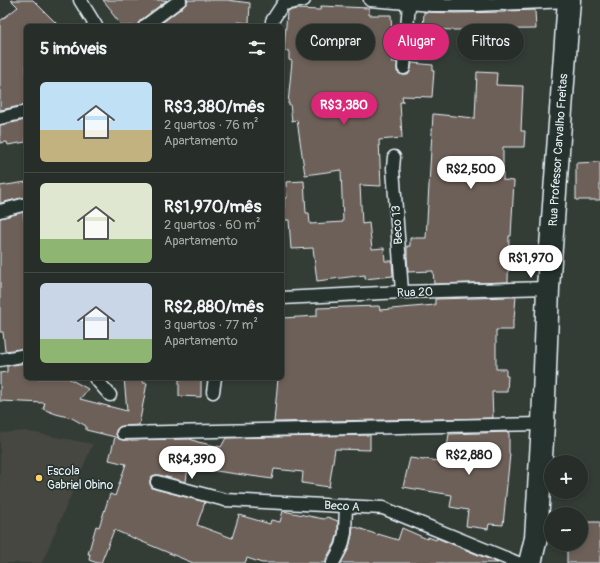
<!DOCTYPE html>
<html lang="pt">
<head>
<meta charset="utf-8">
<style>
	:root { --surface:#272d28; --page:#2f3530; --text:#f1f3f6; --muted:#a4a8a8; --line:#434945; --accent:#db2777 }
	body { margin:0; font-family:Pangolin,sans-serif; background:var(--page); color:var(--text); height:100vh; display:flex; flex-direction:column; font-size:15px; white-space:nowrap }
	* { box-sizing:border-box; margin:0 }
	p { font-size:13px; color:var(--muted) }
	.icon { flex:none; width:22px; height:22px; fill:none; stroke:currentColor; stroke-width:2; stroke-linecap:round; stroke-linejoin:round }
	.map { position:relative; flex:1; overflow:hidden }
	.drawer { position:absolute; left:24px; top:24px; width:260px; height:356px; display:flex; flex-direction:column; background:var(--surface); border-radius:6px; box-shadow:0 2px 6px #0003,0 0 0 1px var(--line) }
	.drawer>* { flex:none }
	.top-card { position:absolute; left:296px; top:24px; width:244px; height:36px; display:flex; gap:8px }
	.controls { position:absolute; left:544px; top:455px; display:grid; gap:8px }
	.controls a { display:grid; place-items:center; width:44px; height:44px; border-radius:50%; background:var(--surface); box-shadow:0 2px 6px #0003,0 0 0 1px var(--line); font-size:20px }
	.price { position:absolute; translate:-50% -34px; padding:0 9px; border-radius:14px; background:#fff; color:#222; font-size:13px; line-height:26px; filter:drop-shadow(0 1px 2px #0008) }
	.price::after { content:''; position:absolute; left:50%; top:24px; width:12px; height:9px; margin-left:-6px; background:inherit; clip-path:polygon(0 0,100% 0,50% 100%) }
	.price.current { background:var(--accent); color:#fff }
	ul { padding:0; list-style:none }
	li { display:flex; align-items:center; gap:12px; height:100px; padding:0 16px }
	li+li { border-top:1px solid var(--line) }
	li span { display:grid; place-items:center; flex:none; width:112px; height:80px; border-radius:6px; color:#555 }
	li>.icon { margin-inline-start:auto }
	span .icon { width:48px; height:48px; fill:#fffc; stroke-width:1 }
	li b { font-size:17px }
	h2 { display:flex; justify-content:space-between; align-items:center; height:48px; padding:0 16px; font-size:17px }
	.tag { padding:0 14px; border-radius:18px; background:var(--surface); box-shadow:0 2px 6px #0003,0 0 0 1px var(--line); font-size:14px; line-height:36px }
	.tag.current { background:var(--accent); color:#fff }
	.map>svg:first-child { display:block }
	.built { fill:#454740 }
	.building { fill:#6d6159; stroke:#e8f1f8 }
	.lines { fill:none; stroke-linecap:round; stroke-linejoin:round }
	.lane-casing { stroke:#e8f1f8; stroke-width:15 }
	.secondary-casing { stroke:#e8f1f8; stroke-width:25 }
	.lane { stroke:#26332d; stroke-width:12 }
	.secondary { stroke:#26332d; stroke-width:22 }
	.poi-dot { fill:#ffd166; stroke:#26332d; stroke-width:1.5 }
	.labels { text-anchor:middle; stroke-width:3; stroke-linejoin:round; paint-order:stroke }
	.street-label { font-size:12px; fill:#e8f1f8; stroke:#26332d }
	.poi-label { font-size:12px; fill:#e8f1f8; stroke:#26332d; text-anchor:start }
</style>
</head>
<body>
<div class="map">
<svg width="600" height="563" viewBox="0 0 600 563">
	<rect width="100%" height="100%" fill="#343c36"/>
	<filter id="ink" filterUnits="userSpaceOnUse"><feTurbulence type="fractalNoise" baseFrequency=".025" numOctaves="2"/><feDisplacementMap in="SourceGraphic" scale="8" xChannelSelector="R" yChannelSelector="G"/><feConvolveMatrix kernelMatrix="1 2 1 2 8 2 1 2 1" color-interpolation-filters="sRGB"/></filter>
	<g filter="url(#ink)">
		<polygon class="built" points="25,431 93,444 42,563 0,563 0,433"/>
		<g class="building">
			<polygon points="11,0 33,0 59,26 26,26 26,105 0,110 0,21 18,7"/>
			<polygon points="103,0 167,0 141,20 138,23 138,26 122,26 111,12 112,11"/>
			<polygon points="187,0 227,0 250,3 249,23 238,22 238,26 158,26 184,6 187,3"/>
			<polygon points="321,6 369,8 369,15 391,15 392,37 394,37 392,62 397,62 397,72 400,74 403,75 408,75 410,72 412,63 433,65 433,71 434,71 432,97 402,96 403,102 400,102 402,138 379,140 381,186 360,185 362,224 369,223 372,249 384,248 385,261 392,261 393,276 365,279 365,275 317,281 313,248 291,249 289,220 284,220 284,198 287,198 286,182 304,181 306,213 309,213 310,224 343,222 341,170 305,175 297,120 292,121 290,104 288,104 292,61 289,60 289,51 284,51 287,12 288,11 296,9 320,10"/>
			<polygon points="535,10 536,29 455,30 423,29 424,12 455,13 505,12 505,11"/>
			<polygon points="477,72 497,73 496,85 523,86 521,131 525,131 524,147 503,147 503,180 514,181 511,236 509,236 508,282 434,284 433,271 408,272 407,256 407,246 410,246 410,238 426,238 433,114 475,118"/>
			<polygon points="26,120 26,142 8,145 7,142 0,143 0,125"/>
			<polygon points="600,162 600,200 576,200 576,163"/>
			<polygon points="26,182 26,197 0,203 0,186"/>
			<polygon points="23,212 26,233 26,348 5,351 3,332 0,332 0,218"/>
			<polygon points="510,297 516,297 514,319 513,319 513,330 496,330 496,369 506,369 506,376 508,376 507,392 492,392 493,418 274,422 278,378 282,378 282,318 317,316 317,308 379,306 380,310 435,305 435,299"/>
			<polygon points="26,363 26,378 68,378 88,389 80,399 127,411 124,378 143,378 143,383 147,383 139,425 123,426 119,427 116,430 116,434 117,437 119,439 123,440 190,439 198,442 221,447 226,438 370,435 370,450 335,449 329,487 302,483 303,472 274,469 272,479 188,467 186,482 159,475 155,475 152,476 150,480 150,484 152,488 155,489 205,502 197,525 232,538 239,515 270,524 271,520 280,522 283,511 324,519 327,517 338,521 338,532 335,543 326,559 326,563 262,563 247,558 245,563 193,563 114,530 101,563 97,563 89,560 90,554 88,554 96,526 99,527 110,494 115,496 126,464 109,460 115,437 86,430 86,426 72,418 56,414 43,409 45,403 0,401 0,373 7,372 7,366"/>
			<polygon points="179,379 201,379 201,397 179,396"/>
			<polygon points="509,432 509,453 510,454 503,525 489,524 488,529 466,526 468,510 450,507 452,495 403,487 410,458 424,460 425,459 445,462 449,434"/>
			<polygon points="581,522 600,522 600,563 567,563 567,544 581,544"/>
			<polygon points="353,526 378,535 378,534 398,540 402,528 427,539 428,537 436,540 437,538 498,563 341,563 349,548 352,535"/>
		</g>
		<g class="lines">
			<defs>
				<g id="lane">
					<polyline points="80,0 96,26"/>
					<polyline points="370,0 432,5 475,5 569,1"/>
					<polyline points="145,26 180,0"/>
					<polyline points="272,26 272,21 283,4 304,0"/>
					<polyline points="404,68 409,3"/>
					<polyline points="0,118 26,112"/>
					<polyline points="394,157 393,168 402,292"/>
					<polyline points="0,211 26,204"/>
					<polyline points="282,298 402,292 548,288"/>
					<polyline points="0,360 26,355"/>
					<polyline points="95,378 110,395"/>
					<polyline points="213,392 215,378"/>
					<polyline points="123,433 543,424"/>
					<polyline points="157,482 225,500 383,508 518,563"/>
					<polyline points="333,563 342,546 345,533 346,506"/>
				</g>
				<polyline id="secondary" points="530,563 536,538 543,424 548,288 569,0"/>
			</defs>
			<use href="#lane" class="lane-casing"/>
			<use href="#secondary" class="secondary-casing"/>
			<use href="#lane" class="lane"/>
			<use href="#secondary" class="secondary"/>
		</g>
	</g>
	<circle class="poi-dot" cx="39" cy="478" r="4"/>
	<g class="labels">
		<g class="street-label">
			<text transform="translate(558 150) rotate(-86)" y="4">Rua Professor Carvalho Freitas</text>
			<text transform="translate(397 225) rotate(-94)" y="4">Beco 13</text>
			<text transform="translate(415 292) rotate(-2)" y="4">Rua 20</text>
			<text transform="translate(342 506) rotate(3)" y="4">Beco A</text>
		</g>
		<g class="poi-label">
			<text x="47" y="475">Escola<tspan x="47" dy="14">Gabriel Obino</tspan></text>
		</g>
	</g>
</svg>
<div class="controls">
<a>+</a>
<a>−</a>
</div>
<b class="price current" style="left:344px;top:126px">R$3,380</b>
<b class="price" style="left:471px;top:190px">R$2,500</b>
<b class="price" style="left:531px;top:279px">R$1,970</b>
<b class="price" style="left:469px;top:476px">R$2,880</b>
<b class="price" style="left:192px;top:480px">R$4,390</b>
<div class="top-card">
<a class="tag">Comprar</a>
<a class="tag current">Alugar</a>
<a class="tag">Filtros</a>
</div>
<section class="drawer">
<h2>5 imóveis<svg class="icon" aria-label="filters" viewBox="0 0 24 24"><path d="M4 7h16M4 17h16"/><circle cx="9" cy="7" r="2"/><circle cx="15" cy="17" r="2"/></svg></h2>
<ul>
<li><span style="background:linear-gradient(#bfe0f5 60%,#c2b280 0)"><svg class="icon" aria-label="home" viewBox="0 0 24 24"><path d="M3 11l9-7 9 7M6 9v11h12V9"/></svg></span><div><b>R$3,380/mês</b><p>2 quartos · 76 m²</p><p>Apartamento</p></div></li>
<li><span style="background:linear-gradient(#dfe7d0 70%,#8fb573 0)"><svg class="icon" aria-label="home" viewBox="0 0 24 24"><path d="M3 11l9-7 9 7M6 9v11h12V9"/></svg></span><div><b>R$1,970/mês</b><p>2 quartos · 60 m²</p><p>Apartamento</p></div></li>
<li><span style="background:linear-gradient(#c9d6e8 70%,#8fb573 0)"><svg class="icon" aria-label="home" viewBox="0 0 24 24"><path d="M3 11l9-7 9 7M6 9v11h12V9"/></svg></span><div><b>R$2,880/mês</b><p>3 quartos · 77 m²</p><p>Apartamento</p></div></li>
</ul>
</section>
</div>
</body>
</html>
